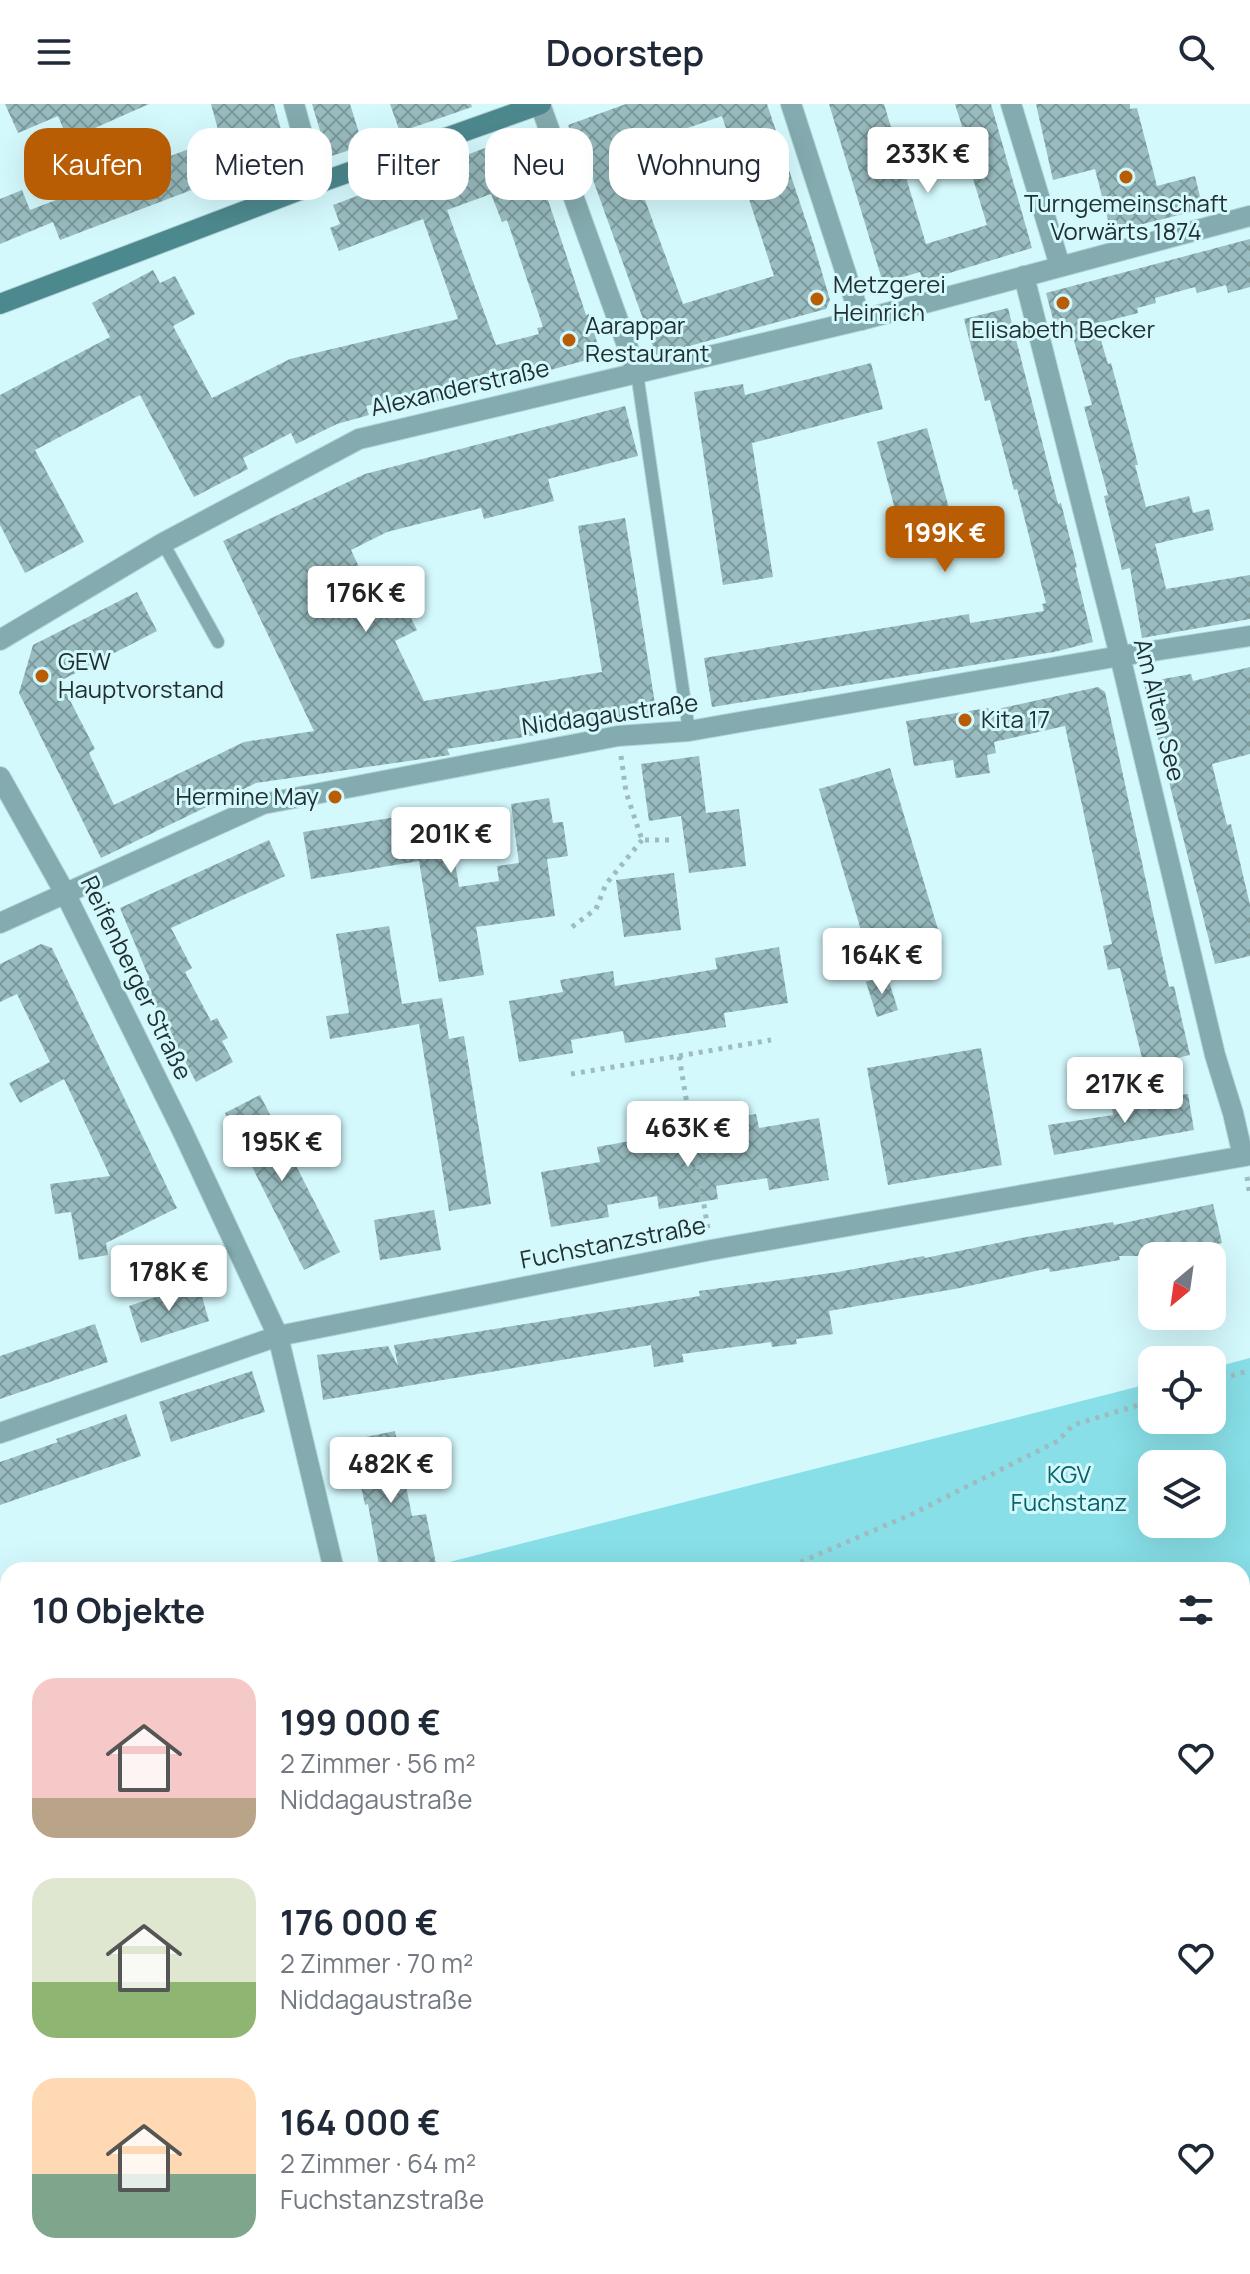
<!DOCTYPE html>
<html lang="de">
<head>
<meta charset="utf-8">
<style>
	:root { --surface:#fff; --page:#f6f6f7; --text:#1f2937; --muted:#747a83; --accent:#b95d05 }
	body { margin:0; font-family:Manrope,sans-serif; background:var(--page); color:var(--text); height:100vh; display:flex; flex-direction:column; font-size:30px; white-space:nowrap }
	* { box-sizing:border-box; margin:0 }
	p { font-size:26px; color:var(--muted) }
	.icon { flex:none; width:44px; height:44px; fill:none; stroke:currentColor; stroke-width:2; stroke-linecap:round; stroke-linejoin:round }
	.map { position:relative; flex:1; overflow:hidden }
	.details { position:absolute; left:0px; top:1458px; width:1250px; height:712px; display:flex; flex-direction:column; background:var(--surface); border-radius:24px 24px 0 0; box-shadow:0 8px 32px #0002 }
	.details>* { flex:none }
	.top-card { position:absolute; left:24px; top:24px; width:800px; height:72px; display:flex; gap:16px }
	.needle { width:52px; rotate:209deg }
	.tools { position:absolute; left:1138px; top:1138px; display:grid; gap:16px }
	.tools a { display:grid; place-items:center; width:88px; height:88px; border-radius:16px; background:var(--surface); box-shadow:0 8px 32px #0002; font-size:40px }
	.price { position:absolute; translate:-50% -68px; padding:0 18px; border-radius:8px; background:#fff; color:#222; font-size:26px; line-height:52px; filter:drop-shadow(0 2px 4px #0008) }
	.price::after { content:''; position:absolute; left:50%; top:48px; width:24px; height:18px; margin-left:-12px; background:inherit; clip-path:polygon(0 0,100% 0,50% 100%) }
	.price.selected { background:var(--accent); color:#fff }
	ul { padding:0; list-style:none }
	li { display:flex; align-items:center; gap:24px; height:200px; padding:0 32px }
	li span { display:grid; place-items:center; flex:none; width:224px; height:160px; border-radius:24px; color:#555 }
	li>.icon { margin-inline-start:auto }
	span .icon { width:96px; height:96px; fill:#fffc; stroke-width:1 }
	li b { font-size:34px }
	h2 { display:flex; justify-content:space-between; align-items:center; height:96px; padding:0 32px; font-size:34px }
	.chip { padding:0 28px; border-radius:24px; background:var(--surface); box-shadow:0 8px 32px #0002; font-size:28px; line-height:72px }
	.chip.selected { background:var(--accent); color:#fff }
	header { display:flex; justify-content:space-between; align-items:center; height:104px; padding:0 32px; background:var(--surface); font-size:36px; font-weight:600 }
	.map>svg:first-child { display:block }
	.grass { fill:url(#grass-dots) }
	.garden { fill:#88dfe7; fill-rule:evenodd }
	.building { fill:url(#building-cross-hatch); fill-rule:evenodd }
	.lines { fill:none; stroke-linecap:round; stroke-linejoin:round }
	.lane-casing { stroke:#b4d5d8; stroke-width:14 }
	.street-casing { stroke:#b4d5d8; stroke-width:22 }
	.secondary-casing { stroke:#b4d5d8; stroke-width:22 }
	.highway-casing { stroke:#b4d5d8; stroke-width:26 }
	.path { stroke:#9ebcbf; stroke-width:5; stroke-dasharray:4 6; stroke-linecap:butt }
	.lane { stroke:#84abaf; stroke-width:12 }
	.street { stroke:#84abaf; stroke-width:20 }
	.secondary { stroke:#4c898f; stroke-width:20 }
	.highway { stroke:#20565b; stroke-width:24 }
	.lane-bridge-casing { stroke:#b4d5d8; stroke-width:14; stroke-linecap:butt }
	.lane-bridge { stroke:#84abaf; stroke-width:12 }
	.poi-dot { fill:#b95d05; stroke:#d4f9fd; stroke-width:3 }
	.labels { text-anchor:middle; stroke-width:6; stroke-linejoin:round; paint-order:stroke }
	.poi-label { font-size:24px; fill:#223032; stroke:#d4f9fd; text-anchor:start }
	.street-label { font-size:24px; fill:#223032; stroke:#d4f9fd }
	.park-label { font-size:24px; fill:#086269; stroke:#d4f9fd }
</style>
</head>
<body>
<header><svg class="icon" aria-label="menu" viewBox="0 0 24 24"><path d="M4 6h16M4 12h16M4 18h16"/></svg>Doorstep<svg class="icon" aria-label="search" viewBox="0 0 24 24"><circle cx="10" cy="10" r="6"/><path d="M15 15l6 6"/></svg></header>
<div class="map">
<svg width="1250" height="2170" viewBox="0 0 1250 2170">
	<defs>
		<pattern id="grass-dots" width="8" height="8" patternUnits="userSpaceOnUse" patternTransform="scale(2)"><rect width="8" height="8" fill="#88dfe7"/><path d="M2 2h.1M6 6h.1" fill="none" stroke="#75c0c7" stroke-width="1.8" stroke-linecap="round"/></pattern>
		<pattern id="building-cross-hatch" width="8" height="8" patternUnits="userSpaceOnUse" patternTransform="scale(2)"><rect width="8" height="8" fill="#98bcbf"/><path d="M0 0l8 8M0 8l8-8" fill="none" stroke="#7c999c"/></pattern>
	</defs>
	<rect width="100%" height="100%" fill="#d4f9fd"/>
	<polygon class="grass" points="522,2162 777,2162 795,2170 543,2170"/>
	<g class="garden">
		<path d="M1250 1254V2170H795L777 2162H1242V1466H418L1152 1279V1316H1212V1264ZM1152 1360H1212V1420H1152Z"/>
		<polygon points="8,1726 8,1962 0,1961 0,1729"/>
	</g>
	<g class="building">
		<polygon points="5,0 149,0 68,36 58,12 18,29"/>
		<polygon points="211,0 274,0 292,66 234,82 231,71 60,136 53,118 0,140 0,95 22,86 30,106 220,33"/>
		<polygon points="312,0 350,0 363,42 328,53"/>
		<polygon points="390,0 471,0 472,3 400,28"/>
		<path d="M626 0H767L813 138 830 196 826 205 656 251 587 59 583 61 568 21ZM722 12 774 172 683 200 641 85 647 83 633 43Z"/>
		<polygon points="829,0 884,0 926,140 987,121 971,68 976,66 955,0 991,0 1032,144 923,177 920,168 883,179"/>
		<polygon points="1036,0 1130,0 1130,5 1137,4 1157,82 1195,72 1203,105 1111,128 1095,65 1053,76"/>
		<path d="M523 30 549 99 586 211 589 210 601 252 424 301 419 288 366 302 369 311 337 320 296 340 291 329 243 354 248 365 194 393 140 291 35 346 84 438 25 469 0 421V291L110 233 92 199 153 166 160 179 175 172 195 210 173 222 212 294 290 255 458 215 423 115 339 147 330 124 340 120 333 101ZM491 90 502 118 507 116 543 223 537 224 539 230 496 241 447 106Z"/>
		<polygon points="1250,135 1250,183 1228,189 1226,181 1197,189 1195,183 1155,194 1156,199 1137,204 1138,209 1096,220 1108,260 1111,259 1134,345 1138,361 1135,361 1146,403 1189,392 1193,409 1209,405 1214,426 1155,440 1166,485 1250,471 1250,515 1142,534 1130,464 1122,466 1104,392 1108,391 1084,303 1092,301 1071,226 1057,230 1046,189"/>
		<polygon points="1008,204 1058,400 1061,399 1077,463 1075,464 1093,538 1054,548 712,603 704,554 969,510 970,519 1044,507 1042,500 1046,499 1017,385 1014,386 990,296 985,297 964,215"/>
		<polygon points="871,259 883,305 752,339 773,473 723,481 694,288 743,280 745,291"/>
		<polygon points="625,302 638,352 548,375 554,397 484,415 481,404 387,428 351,446 369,484 391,473 417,526 395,537 424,597 602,568 578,422 625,414 657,612 447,645 450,651 256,679 101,754 19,589 33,541 137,488 157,527 60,577 95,645 89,649 114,701 244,638 314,627 223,437 365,370"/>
		<polygon points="927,324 955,426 930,433 933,444 907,450 877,338"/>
		<polygon points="1250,563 1250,650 1212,660 1227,721 1231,720 1250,801 1250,852 1215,860 1145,583 1152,577 1191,570 1193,577"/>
		<polygon points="1098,583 1105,588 1169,883 1174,882 1190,951 1144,962 1120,864 1108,866 1103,842 1112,840 1065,622 994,638 996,649 987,651 990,669 956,674 953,656 914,662 906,617 988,604 989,607"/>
		<polygon points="699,652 706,709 739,705 746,762 689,769 681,712 649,717 641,660"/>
		<polygon points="890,664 942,839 871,860 819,685"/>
		<polygon points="549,694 553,719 563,718 568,752 547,755 555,812 476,823 484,871 439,878 419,757 311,775 303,728 446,705 459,783 499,777 497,762 519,759 511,700"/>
		<polygon points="269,736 285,772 171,824 192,864 185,868 211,917 217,914 228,934 222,937 233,958 196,978 143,879 150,876 120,804"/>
		<polygon points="674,769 681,826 624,833 616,776"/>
		<polygon points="389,822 402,900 442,894 449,935 464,932 491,1100 449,1107 419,920 330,935 326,912 349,909 336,830"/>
		<polygon points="41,840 52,844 177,1104 106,1139 108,1151 79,1156 71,1108 55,1110 50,1080 110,1072 64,975 20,999 9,979 50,958 17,890 0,898 0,860"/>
		<polygon points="779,843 788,899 724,909 726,923 625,939 623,927 571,936 573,949 519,958 509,897 563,888 560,876 613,867 615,882 717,865 715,854"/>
		<polygon points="887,871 898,906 877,913 866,878"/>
		<polygon points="981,944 1002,1061 888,1081 867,964"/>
		<polygon points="1188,990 1194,1026 1054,1051 1048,1021 1113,1011 1112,1002"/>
		<polygon points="260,991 340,1148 304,1166 225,1009"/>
		<polygon points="756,1010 759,1024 819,1014 829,1076 769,1086 767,1074 716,1082 718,1095 659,1105 657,1092 607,1101 609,1113 551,1123 541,1068 600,1058 597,1043 647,1034 649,1048 708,1038 705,1019"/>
		<polygon points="1213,1100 1222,1139 1162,1152 1119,1152 1120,1156 1050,1168 1049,1164 960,1184 829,1207 833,1230 796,1235 797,1240 772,1243 771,1238 682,1250 684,1258 654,1263 651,1241 323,1296 317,1251 388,1242 398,1262 394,1241 700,1192 699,1187 838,1168 924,1152 925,1154 1021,1134 1113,1118 1114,1121"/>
		<polygon points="434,1106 441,1146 380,1156 374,1116"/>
		<polygon points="198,1179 209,1217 141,1239 129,1202"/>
		<polygon points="95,1220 108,1258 0,1295 0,1252"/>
		<polygon points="252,1267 265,1308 171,1338 159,1298"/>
		<polygon points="126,1310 141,1352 0,1401 0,1358 58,1338 56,1335"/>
		<polygon points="395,1327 412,1412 426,1410 436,1460 404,1466 380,1466 368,1400 365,1401 351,1336"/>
	</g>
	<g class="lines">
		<defs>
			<g id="lane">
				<polyline points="637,269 689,627"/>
				<polyline points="163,439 218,538"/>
			</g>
			<g id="street">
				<polyline points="294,0 316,80"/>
				<polyline points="540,0 637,269"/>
				<polyline points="791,0 861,216"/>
				<polyline points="1011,0 1060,162"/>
				<polyline points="1024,172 1120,552 1215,951 1233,1009 1243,1052"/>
				<polyline points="0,536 163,439 359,335 861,216 1250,112"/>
				<polyline points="0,673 65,789 182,1026 278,1232 334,1466"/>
				<polyline points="0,819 263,700 618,632 689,627 1120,552 1250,532"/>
				<polyline points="0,1329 278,1232 711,1146 1250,1051"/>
				<polyline points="0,1698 8,1695"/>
			</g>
			<polyline id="secondary" points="0,200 316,80 541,0"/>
			<g id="highway">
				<polyline points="0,2103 8,2104"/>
				<polyline points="0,2161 63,2170"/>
				<polyline points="318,2162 351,2170"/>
			</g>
		</defs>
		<use href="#lane" class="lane-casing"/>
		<use href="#street" class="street-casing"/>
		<use href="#secondary" class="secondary-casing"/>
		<use href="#highway" class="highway-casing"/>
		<g class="path">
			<polyline points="621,652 626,688 642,736 672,736"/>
			<polyline points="572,823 596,805 606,780 642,736"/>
			<polyline points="679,952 771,936"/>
			<polyline points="571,970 679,952 708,1125"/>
			<polyline points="1247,1073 1250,1092"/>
			<polyline points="1212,1278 1250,1266"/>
			<polyline points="782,1466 912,1410 1058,1337 1073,1321 1152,1297"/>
			<polyline points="1242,1499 1250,1529"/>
			<polyline points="1242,1787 1250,1785"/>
			<polyline points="737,2162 755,2170"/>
			<polyline points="1227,2162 1229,2170"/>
			<polyline points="767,2170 799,2162"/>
		</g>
		<use href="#lane" class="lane"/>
		<use href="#street" class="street"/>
		<use href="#secondary" class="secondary"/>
		<use href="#highway" class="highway"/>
		<defs>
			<polyline id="lane-bridge" points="329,2170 331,2162"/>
		</defs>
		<use href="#lane-bridge" class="lane-bridge-casing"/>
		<use href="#lane-bridge" class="lane-bridge"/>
	</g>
	<g class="poi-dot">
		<circle cx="1126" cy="73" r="8"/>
		<circle cx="817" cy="195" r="8"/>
		<circle cx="1063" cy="199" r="8"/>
		<circle cx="569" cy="236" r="8"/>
		<circle cx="42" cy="572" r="8"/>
		<circle cx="965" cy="616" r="8"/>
		<circle cx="335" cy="693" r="8"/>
	</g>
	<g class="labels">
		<g class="poi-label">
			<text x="1126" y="108" text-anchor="middle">Turngemeinschaft<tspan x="1126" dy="28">Vorwärts 1874</tspan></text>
			<text x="833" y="189">Metzgerei<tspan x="833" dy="28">Heinrich</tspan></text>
			<text x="585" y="230">Aarappar<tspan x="585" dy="28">Restaurant</tspan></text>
			<text x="1063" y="234" text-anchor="middle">Elisabeth Becker</text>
			<text x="58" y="566">GEW<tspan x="58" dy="28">Hauptvorstand</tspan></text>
			<text x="981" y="624">Kita 17</text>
			<text x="319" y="701" text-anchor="end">Hermine May</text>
		</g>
		<g class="street-label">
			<text transform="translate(460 284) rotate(-13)" y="8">Alexanderstraße</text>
			<text transform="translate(1159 606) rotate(76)" y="8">Am Alten See</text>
			<text transform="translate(610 611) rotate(-8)" y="8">Niddagaustraße</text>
			<text transform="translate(136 874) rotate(64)" y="8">Reifenberger Straße</text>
			<text transform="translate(613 1139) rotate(-11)" y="8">Fuchstanzstraße</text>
		</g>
		<g class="park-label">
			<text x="1069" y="1379">KGV<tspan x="1069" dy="28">Fuchstanz</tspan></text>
		</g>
	</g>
</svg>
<div class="tools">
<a><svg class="needle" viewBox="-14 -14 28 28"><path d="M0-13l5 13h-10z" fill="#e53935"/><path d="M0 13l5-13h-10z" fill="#747a83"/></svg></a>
<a><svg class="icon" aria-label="locate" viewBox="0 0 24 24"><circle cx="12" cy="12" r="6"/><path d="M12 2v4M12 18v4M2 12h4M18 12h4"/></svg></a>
<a><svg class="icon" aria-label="layers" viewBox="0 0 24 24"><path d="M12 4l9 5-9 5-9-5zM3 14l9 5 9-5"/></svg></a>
</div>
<b class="price" style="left:928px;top:91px">233K €</b>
<b class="price selected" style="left:945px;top:470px">199K €</b>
<b class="price" style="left:366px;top:530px">176K €</b>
<b class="price" style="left:451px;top:771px">201K €</b>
<b class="price" style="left:882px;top:892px">164K €</b>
<b class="price" style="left:1125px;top:1021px">217K €</b>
<b class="price" style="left:688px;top:1065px">463K €</b>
<b class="price" style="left:282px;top:1079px">195K €</b>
<b class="price" style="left:169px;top:1209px">178K €</b>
<b class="price" style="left:391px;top:1401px">482K €</b>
<div class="top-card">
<a class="chip selected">Kaufen</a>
<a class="chip">Mieten</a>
<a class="chip">Filter</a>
<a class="chip">Neu</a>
<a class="chip">Wohnung</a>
</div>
<section class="details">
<h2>10 Objekte<svg class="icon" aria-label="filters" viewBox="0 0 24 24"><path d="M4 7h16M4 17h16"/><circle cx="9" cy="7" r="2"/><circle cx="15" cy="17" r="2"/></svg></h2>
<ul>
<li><span style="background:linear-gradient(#f6c9c9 75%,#b9a48a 0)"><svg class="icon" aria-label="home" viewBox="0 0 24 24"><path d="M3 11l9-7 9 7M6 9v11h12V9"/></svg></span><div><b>199 000 €</b><p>2 Zimmer · 56 m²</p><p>Niddagaustraße</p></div><svg class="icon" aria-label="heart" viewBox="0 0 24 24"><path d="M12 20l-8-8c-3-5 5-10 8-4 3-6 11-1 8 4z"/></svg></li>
<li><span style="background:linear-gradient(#dfe7d0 65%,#8fb573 0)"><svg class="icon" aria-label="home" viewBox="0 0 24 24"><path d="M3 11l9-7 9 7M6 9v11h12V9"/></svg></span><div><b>176 000 €</b><p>2 Zimmer · 70 m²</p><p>Niddagaustraße</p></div><svg class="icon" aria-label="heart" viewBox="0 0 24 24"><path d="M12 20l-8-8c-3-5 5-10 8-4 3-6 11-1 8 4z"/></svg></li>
<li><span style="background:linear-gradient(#ffd9b3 60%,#7fa58c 0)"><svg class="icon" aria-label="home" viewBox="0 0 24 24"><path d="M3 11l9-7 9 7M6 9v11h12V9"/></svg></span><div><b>164 000 €</b><p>2 Zimmer · 64 m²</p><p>Fuchstanzstraße</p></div><svg class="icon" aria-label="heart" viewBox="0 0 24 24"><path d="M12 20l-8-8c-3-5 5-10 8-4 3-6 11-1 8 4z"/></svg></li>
</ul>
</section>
</div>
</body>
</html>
